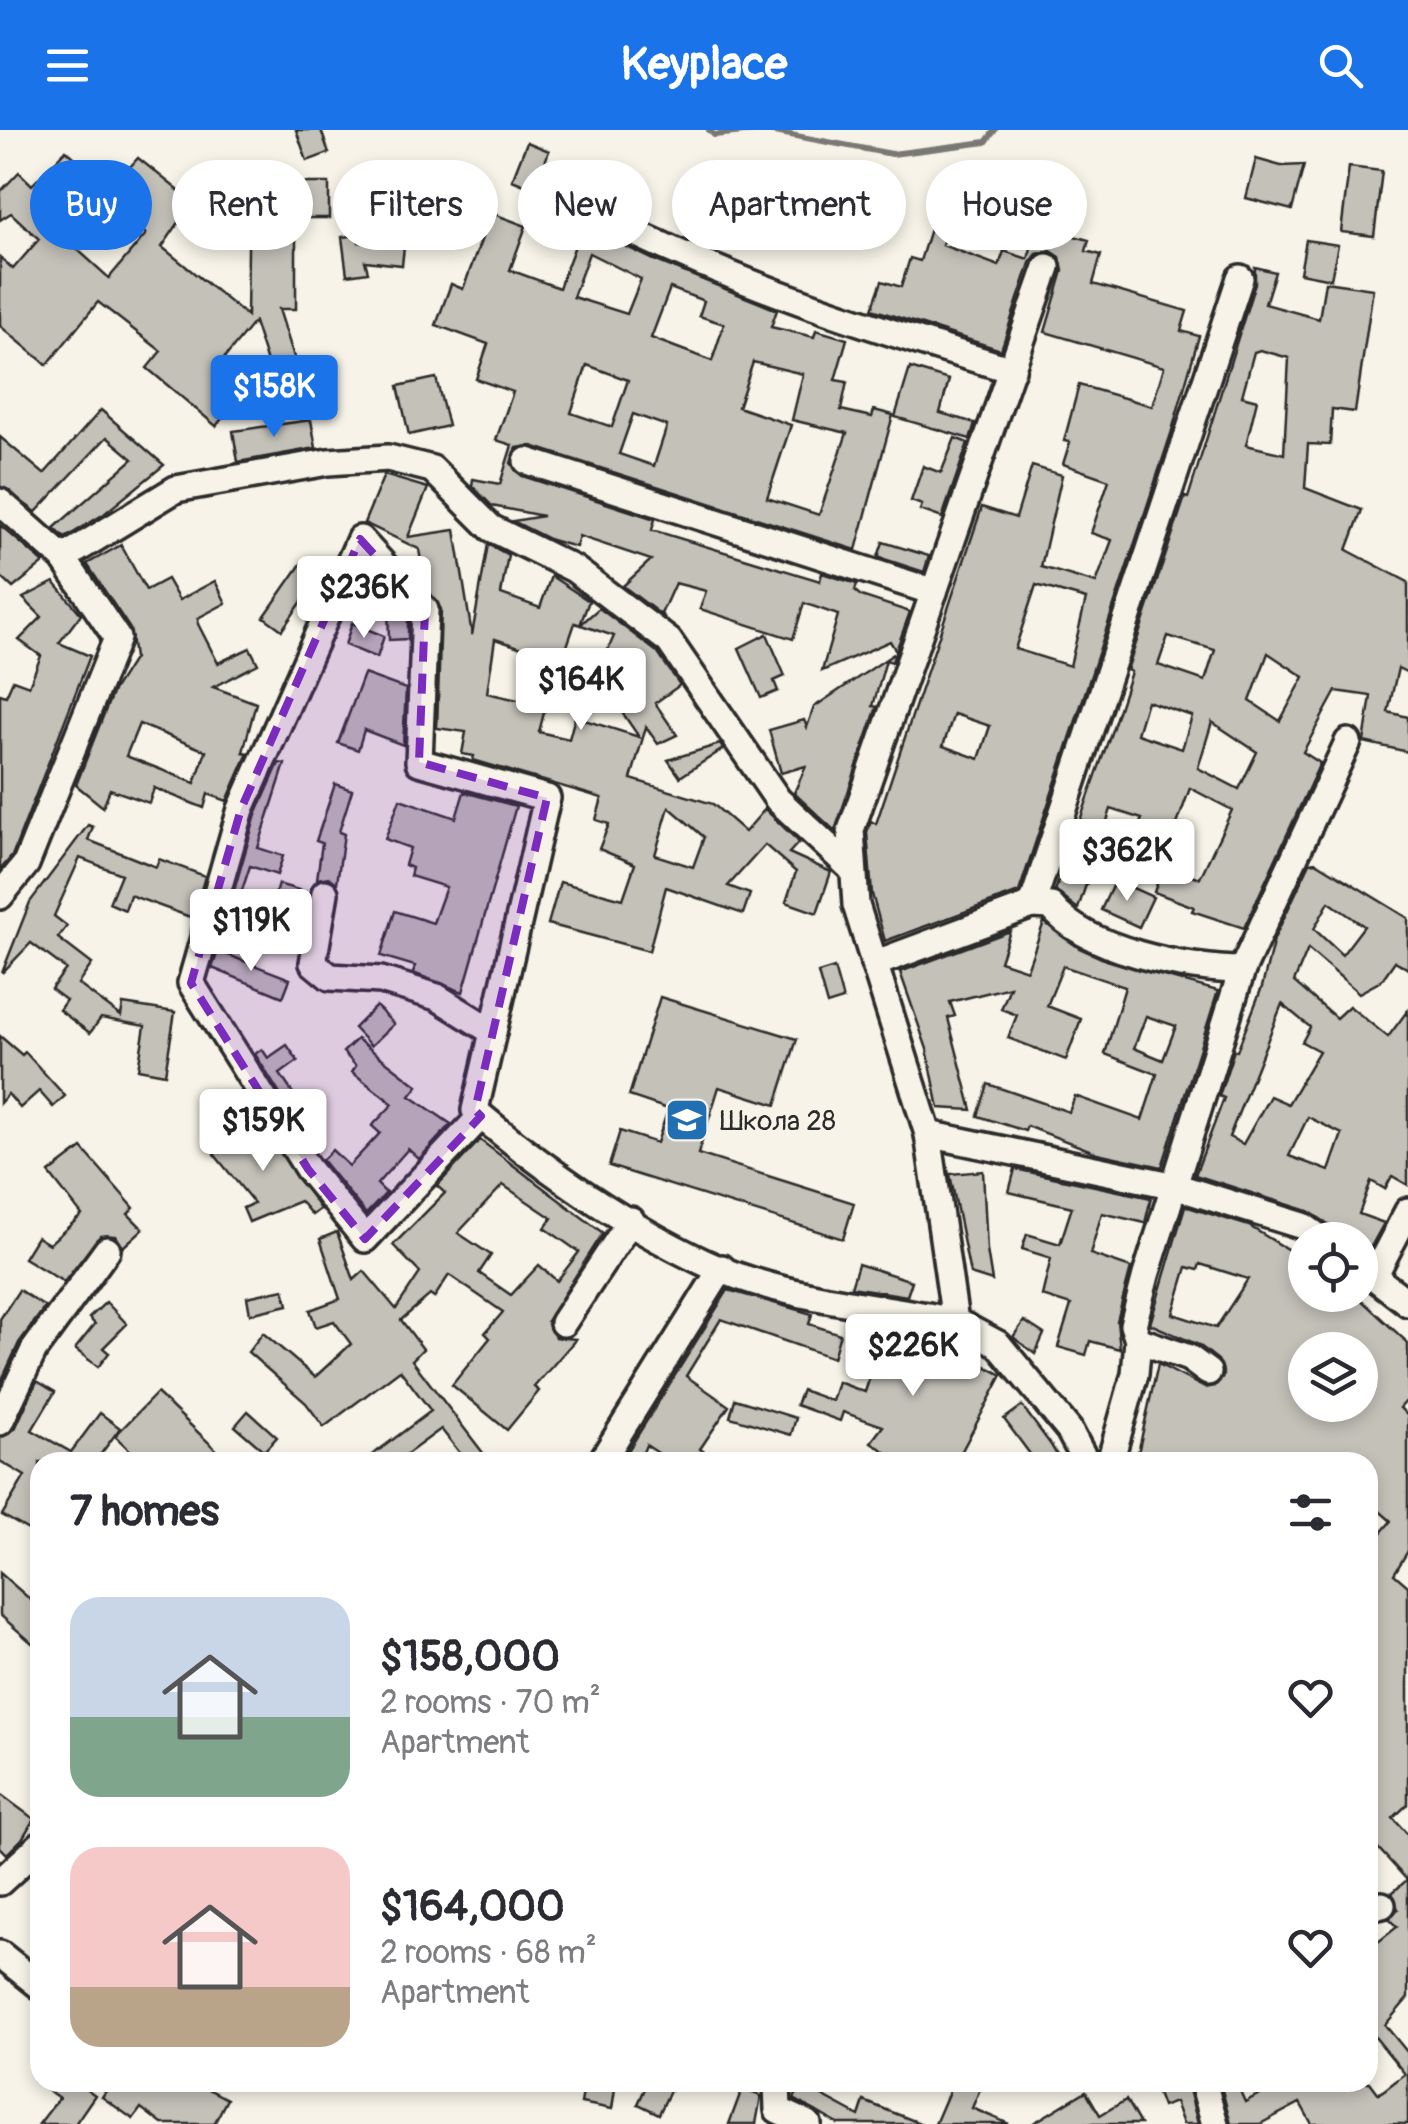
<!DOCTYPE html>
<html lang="en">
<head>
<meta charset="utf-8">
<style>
	:root { --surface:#fff; --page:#f2f2f3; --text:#2b2b33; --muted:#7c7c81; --accent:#1a73e8 }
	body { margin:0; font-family:Pangolin,sans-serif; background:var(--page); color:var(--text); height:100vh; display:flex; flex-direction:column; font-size:38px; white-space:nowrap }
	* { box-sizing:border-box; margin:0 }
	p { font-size:32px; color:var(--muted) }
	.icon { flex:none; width:55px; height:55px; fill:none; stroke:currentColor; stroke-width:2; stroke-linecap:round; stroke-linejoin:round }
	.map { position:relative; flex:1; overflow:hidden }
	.side { position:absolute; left:30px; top:1322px; width:1348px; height:640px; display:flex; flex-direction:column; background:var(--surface); border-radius:30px; box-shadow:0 5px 15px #0003 }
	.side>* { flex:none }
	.top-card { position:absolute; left:30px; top:30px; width:1350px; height:90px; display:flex; gap:20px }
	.buttons { position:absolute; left:1288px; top:1092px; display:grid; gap:20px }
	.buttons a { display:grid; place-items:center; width:90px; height:90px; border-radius:50%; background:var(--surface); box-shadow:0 5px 15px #0003; font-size:50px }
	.price { position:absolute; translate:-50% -85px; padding:0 22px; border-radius:10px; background:#fff; color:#222; font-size:32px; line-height:65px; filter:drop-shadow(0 2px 5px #0008) }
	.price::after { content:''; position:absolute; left:50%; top:60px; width:30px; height:22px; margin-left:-15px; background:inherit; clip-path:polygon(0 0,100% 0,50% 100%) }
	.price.selected { background:var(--accent); color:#fff }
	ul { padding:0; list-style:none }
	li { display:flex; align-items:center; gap:30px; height:250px; padding:0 40px }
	li span { display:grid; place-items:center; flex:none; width:280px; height:200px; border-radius:30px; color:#555 }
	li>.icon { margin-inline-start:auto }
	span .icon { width:120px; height:120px; fill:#fffc; stroke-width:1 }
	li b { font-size:42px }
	h2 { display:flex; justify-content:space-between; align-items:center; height:120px; padding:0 40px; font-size:42px }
	.pill { padding:0 35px; border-radius:45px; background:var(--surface); box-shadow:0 5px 15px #0003; font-size:35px; line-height:90px }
	.pill.selected { background:var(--accent); color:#fff }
	header { display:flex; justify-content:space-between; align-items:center; height:130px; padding:0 40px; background:var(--accent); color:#fff; font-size:45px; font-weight:800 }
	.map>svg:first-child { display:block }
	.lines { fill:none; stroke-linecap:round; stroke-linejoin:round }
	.stream { stroke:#7a7874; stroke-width:6 }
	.building { fill:#c4c1b9; stroke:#2b2b2b; stroke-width:2.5; fill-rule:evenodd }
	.minor-casing { stroke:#2b2b2b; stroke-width:32 }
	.minor { stroke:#f7f3e8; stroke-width:25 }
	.marked { fill:#7b2cbf; fill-opacity:0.2; stroke:#7b2cbf; stroke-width:8; stroke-dasharray:20 12; stroke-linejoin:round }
	.labels { text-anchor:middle; stroke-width:8; stroke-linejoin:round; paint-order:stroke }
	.poi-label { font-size:28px; fill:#2b2b2b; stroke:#f7f3e8; text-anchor:start }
</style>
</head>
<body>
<header><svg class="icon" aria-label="menu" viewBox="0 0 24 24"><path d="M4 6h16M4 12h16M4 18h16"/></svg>Keyplace<svg class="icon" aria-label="search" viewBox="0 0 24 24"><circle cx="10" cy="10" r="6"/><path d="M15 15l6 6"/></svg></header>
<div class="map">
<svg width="1408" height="1994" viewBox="0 0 1408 1994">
	<rect width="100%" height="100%" fill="#f7f3e8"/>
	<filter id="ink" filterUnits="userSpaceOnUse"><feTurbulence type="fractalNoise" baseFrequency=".01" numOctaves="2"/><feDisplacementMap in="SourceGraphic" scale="20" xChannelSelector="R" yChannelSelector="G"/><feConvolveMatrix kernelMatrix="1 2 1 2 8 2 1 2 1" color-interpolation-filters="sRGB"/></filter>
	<g filter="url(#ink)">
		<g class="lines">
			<g class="stream">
				<polyline points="709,0 714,5 764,0"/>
				<polyline points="764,0 892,24 986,12 995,0"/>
			</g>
		</g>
		<g class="building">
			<polygon points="296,0 321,0 329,23 307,31"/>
			<polygon points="527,12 549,21 545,32 595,53 584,79 512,50"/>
			<polygon points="66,20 81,33 35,81 109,148 146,104 106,70 114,59 114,43 120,37 129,38 138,28 193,72 162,117 247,186 249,53 329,53 329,88 296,88 296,179 279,179 299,243 273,251 254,192 218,236 246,259 216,296 147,238 161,221 98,172 47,235 0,196 0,127 13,139 39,109 11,83 0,90 0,62 19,42 32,55"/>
			<polygon points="1256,29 1281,36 1304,35 1292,80 1246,68"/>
			<polygon points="1349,37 1382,41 1374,106 1341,102"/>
			<path d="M478 78 526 96 510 140 559 158 585 89 597 93V101L606 107 654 130 777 180 771 197 814 207 816 200 847 209 835 250 847 252 841 280 872 287 874 280 893 285 856 420 532 316 517 318 511 333 522 346 655 389 652 400 820 451 822 443 857 454 855 461 861 466 910 482 896 521 890 511 822 541 838 485 804 473 793 509 700 479 706 461 675 453 661 484 665 488 623 456 651 430 579 406 576 417 551 410 513 391 543 386 492 376 472 356 473 349 500 354 512 315 496 310 513 262 476 249 488 214 436 195 451 154 463 159 482 108 469 103ZM589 123 641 149 627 184 573 167ZM670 158 704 171 699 186 724 194 712 231 651 208ZM753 232 803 244 792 290 847 303 819 385 767 368 791 295 738 277ZM587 235 628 250 612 297 571 283ZM633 284 667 296 654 336 619 324Z"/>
			<path d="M930 99 945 104 942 115 999 136 1004 121 1028 129 1036 100 1048 103 1049 99 1089 110 1086 121 1101 125 1093 154 1187 181 1181 201 1199 206 1171 304 1019 762 885 811 872 764 867 702 871 691 876 694 982 377 1016 388 1032 336 1062 345 1041 437 1096 453 1112 410 1091 403 1109 350 1063 334 1070 312 1064 311 1079 255 1152 276 1164 237 1045 202 1063 141 1060 127 1051 121 1037 124 1030 133 1001 220 872 179 882 151 901 157 910 128 920 131ZM1036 455 1086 469 1070 536 1015 519ZM954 584 990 596 979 629 943 616Z"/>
			<polygon points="358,105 359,112 404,117 402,135 365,131 368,142 347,145 342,107"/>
			<polygon points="1306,110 1338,115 1331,149 1300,143"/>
			<path d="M1255 137 1275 142 1265 174 1319 189 1325 152 1373 159 1355 282 1332 279 1330 315 1308 314 1305 358 1362 380 1347 420 1408 452V543L1398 538 1388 582 1408 587V622L1364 612 1371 566 1336 561 1303 622 1320 633 1244 798 1192 781 1194 777 1154 762 1164 735 1200 748 1232 680 1190 658 1165 728 1131 713 1142 689 1111 679 1078 779 1055 761 1113 597 1131 542 1127 540 1185 367 1188 368 1255 153ZM1260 220 1289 228 1284 324 1246 315 1257 270 1242 266 1254 222ZM1168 506 1215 520 1205 551 1158 535ZM1268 523 1304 547 1280 591 1250 571ZM1147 571 1192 586 1182 619 1137 604ZM1212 592 1257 622 1239 659 1198 638Z"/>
			<polygon points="910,238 949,250 940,283 975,293 970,309 895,287"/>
			<polygon points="436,248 448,296 409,305 398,256"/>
			<polygon points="101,280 164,335 104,384 65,408 54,398 133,329 107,307 36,382 0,356 0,307 44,344"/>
			<polygon points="311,290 316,318 238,332 233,301"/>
			<polygon points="955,308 968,313 942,388 920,380 922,375 911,371 923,336 941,343"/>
			<path d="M384 345 428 358 408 407 455 400 472 505 488 414 508 425 501 464 540 478 551 446 589 471 580 495 599 478 657 522 680 555 655 573 677 605 658 614 646 597 631 649 713 674 745 702 765 679 799 712 789 723 831 742 817 783 786 772 796 742 765 715 728 756 750 764 743 784 666 757 649 821 548 794 560 752 623 769 635 734 599 719 609 694 596 690 602 668 473 630 474 626 462 624 466 602 437 598 441 479 425 456 419 419 364 393ZM575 493 614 506 591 559 603 554 639 607 575 587 569 609 539 602 545 579 549 577 487 563 495 509 534 522 527 541 555 551ZM669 677 704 707 693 737 655 725Z"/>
			<polygon points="0,395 44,433 13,458 0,446"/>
			<polygon points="883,412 929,426 924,442 878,427"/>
			<path d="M121 415 146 460 167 449 179 470 215 451 226 473 198 488V494L218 533 250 518 258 534 213 557 256 573 243 622 248 623 227 671 208 664 204 678 154 658 149 673 110 659 103 677 76 655 113 561 134 528 130 499 87 434ZM139 594 206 621 195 653 126 626Z"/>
			<polygon points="301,434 319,447 282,500 264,487"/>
			<polygon points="54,452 81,484 59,513 90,526 12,726 0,740 0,564 6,566 13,550 29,556 41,526 19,510 42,487 23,468"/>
			<polygon points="401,477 408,486 408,509 389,510 388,478"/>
			<polygon points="352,493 384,506 377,528 345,515"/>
			<polygon points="767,504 785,546 774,551 778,561 761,568 739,518"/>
			<polygon points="895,523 892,532 886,530 873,576 877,577 835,701 794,663 806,636 781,643 769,600 804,590 807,597 814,577"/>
			<polygon points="364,544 406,559 403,615 364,600 358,620 338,613"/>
			<polygon points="720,614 723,619 680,647 668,630"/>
			<polygon points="279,633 285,634 258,718 283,726 277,745 250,736 230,797 224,795 256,685"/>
			<polygon points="335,654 352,660 339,702 344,704 337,753 329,747 317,749 322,713 316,711"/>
			<polygon points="464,662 516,676 463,862 413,843 415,836 381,826 395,781 433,793 446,757 410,746 412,738 405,735 410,718 385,709 400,669 456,688"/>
			<polygon points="88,695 93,697 88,710 156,737 159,729 205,746 193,788 130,765 125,780 109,773 121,744 80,728 54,786 67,796 58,808 92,834 78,854 121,886 123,874 175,882 165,944 138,939 145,896 101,888 90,903 59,880 66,870 51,859 66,839 31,813 2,843 30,772"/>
			<path d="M1316 732 1408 788V839L1395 831 1381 851 1359 863 1308 819 1294 852 1336 888 1349 876 1388 907 1408 880V1055L1392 1046 1385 1059 1371 1051 1359 1084 1384 1093 1368 1122 1360 1120V1110H1339L1333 1097 1308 1081 1195 1045 1224 968 1219 966 1234 920 1237 921 1262 857 1274 809 1310 733ZM1329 772 1364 796 1342 825 1314 799ZM1282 874 1310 897 1302 912 1319 921 1288 974 1270 966 1243 1014 1229 1007ZM1308 987 1342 1004 1329 1041 1289 1026Z"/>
			<polygon points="1115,750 1153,767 1139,797 1101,780"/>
			<polygon points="278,754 309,763 305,781 296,780 286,816 262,809"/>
			<path d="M1044 792 1079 818 1106 830 1218 861 1162 1037 1097 1023 1027 996 1025 1001 978 986 988 954 1069 982 1075 966 1142 990 1157 944 1105 924 1125 857 1063 836 1047 876 1081 889 1066 930 1008 908 1017 885 1001 879 1010 857 950 872 955 886 948 888 972 980 939 978 927 919 900 842 1010 801 1000 831 1027 840ZM1146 886 1176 896 1163 930 1134 918Z"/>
			<polygon points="218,821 290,849 283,867 212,838"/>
			<polygon points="834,838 843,870 827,875 818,843"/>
			<polygon points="660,867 797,909 776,975 719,957 698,1024 854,1073 843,1109 609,1036 620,1001 657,1013 668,979 629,966"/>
			<polygon points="376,876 394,894 371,916 354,898"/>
			<polygon points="0,906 22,925 25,922 65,966 53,977 39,961 20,978 8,964 0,973"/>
			<polygon points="357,909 418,956 410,966 451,994 419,1029 408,1019 377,1054 386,1063 366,1084 322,1030 332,1020 349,1036 380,1003 372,996 393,974 352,942 356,936 343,922"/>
			<polygon points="287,915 298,931 280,944 302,977 292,984 255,924 262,919 268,928"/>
			<polygon points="258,990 320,1079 312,1085 300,1071 249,1092 243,1078 254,1073 214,1024"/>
			<path d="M480 1010 603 1103 547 1191 555 1207 576 1209 534 1257 539 1261 507 1300 452 1255 490 1208 485 1203 503 1182 449 1145 434 1168 430 1165 401 1190 423 1219 412 1230 490 1332H467L441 1299 396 1332H363L431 1281 400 1240 324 1297 306 1273 248 1222 263 1203 315 1247 351 1214 334 1191 316 1197 310 1180 340 1169 320 1109 337 1102 354 1150 364 1141 396 1179 420 1143 393 1115 445 1063 437 1056ZM503 1055 552 1088 545 1098 579 1122 557 1151 539 1135 511 1165 479 1143 491 1125 458 1103Z"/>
			<polygon points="82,1018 134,1078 128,1084 143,1099 123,1117 116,1106 100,1106 64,1152 24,1128 37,1107 49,1114 82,1085 49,1043"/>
			<polygon points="1015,1039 1151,1068 1145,1093 1102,1083 1090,1124 1131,1138 1117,1191 1120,1219 1090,1211 1086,1225 1058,1217 1071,1175 1042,1166 1051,1128 1022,1119 1027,1104 1060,1114 1072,1077 1009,1062"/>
			<polygon points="983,1041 987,1120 992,1151 970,1144 950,1044"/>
			<path d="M1185 1076 1249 1096 1305 1130V1165H1356L1408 1213V1269L1400 1278 1408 1286V1421L1394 1444 1408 1456V1674L1393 1688 1408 1705V1868L1385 1895 1408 1923V1994H1312L1300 1973 1260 1994H1231L1220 1952H1236L1245 1972 1281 1952H1370L1379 1964 1405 1944 1375 1907 1368 1916V1820L1397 1797 1389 1789 1398 1779 1392 1763 1407 1750 1368 1707V1442L1379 1429 1368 1418 1391 1391 1368 1371V1332H1136L1158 1234 1205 1258 1215 1256 1224 1245 1218 1230 1199 1215 1150 1194ZM1200 1134 1248 1149 1216 1198 1173 1184 1187 1137 1198 1140ZM1323 1213 1333 1220H1360V1275H1305V1220H1319Z"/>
			<polygon points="858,1134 912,1151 907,1166 851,1157"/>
			<polygon points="284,1159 288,1175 250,1184 247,1167"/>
			<polygon points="19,1160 45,1177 19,1213 0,1254 0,1189"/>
			<polygon points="728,1160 812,1184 809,1194 840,1204 833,1228 721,1189 686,1246 729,1276 700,1319 720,1332 672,1332 646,1315 639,1332 621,1332"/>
			<polygon points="106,1172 127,1194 103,1218 109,1223 98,1237 75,1219 95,1194 89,1188"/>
			<polygon points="1024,1191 1044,1204 1035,1224 1013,1207"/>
			<polygon points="864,1192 897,1198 895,1206 962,1236 967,1226 1002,1245 956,1332 900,1332 871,1312 883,1296 843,1282 840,1291 796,1275 802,1260 832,1271 838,1252 865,1262 877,1224 857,1218"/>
			<polygon points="37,1251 55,1262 32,1300 71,1322 100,1283 120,1298 95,1332 40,1332 40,1388 32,1402 2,1385 25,1346 0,1331 0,1308 15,1299"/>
			<polygon points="157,1263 229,1332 142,1332 115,1306"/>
			<polygon points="735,1269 796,1288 791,1305 730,1287"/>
			<polygon points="1022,1276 1051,1315 1061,1332 1036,1332 1004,1289"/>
			<polygon points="248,1281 277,1307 264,1321 235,1296"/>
			<polygon points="0,1443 40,1478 40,1520 0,1485"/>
			<polygon points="0,1664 34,1689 22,1709 7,1724 0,1717"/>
			<polygon points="36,1952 77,1952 95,1965 75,1994 39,1994 59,1968"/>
			<polygon points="112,1952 195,1952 227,1969 214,1994 162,1994 141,1978 133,1989 102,1967"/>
			<polygon points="585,1952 616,1952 612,1979 581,1973"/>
			<polygon points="648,1952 674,1952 659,1984 638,1974"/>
			<polygon points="802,1952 829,1952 822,1966 859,1986 864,1971 922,1994 838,1994 794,1969"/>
			<polygon points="953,1952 983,1952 972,1978 1009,1994 935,1994"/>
			<polygon points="1179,1952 1187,1952 1198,1994 1183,1994 1175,1972 1162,1977 1156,1961"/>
			<polygon points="742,1959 761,1966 756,1994 729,1994"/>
			<polygon points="1086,1961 1100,1985 1126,1970 1140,1994 1032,1994"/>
		</g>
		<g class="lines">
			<defs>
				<g id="minor">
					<path d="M613 92C740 156 876 199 1012 240"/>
					<polyline points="1047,137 851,700 856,775 928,1004 955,1191 998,1214 1069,1300 1086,1332"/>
					<polyline points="527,331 934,462"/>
					<polyline points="0,372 63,428 117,508 26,734 0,766"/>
					<polyline points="63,428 176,359 328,332 388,328 432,339 491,398 574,439 669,511 778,670 853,740"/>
					<polyline points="325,763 313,833 330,847 381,850 437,867 493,902"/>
					<path d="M1032 775 1051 776C1085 820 1188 840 1242 840"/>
					<polyline points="874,834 1032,775 1240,148"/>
					<path d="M481 986 365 1109 308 1039 191 853 241 679 360 409 425 480 419 632 547 668 475 980 481 986C545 1040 626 1096 703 1132 779 1168 873 1175 955 1191"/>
					<polyline points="928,1004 1171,1055 1303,1096 1323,1110"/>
					<polyline points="1360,1136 1408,1173"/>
					<polyline points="1374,1146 1408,1081"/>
					<polyline points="563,1193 631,1090"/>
					<polyline points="1138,1210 1189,1228 1208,1242"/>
					<polyline points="0,1292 34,1220 107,1120"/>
					<polyline points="601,1332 722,1138"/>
					<polyline points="1110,1332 1135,1244 1138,1210 1133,1195 1146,1145 1242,840 1348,612"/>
					<polyline points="0,1752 40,1715"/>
					<polyline points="1368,1778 1382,1775"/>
					<polyline points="0,1824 40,1856"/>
					<polyline points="777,1952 778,1980 808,1994"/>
					<polyline points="1203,1952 1215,1994"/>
				</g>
			</defs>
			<use href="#minor" class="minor-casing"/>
			<use href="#minor" class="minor"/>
		</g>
	</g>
	<path class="marked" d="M360 409 425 480 419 632 547 668 475 980 481 986 365 1109 308 1039 191 853 241 679Z"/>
	<defs>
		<symbol id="school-square" viewBox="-11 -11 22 22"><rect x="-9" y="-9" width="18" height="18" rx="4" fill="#1f6fb2" stroke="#f7f3e8"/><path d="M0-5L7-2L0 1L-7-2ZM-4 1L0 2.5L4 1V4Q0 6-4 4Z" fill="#fff"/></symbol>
	</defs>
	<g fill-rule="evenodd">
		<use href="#school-square" x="662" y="965" width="50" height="50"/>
	</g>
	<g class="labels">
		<g class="poi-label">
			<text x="720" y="1000">Школа 28</text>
		</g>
	</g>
</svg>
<div class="buttons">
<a><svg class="icon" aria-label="locate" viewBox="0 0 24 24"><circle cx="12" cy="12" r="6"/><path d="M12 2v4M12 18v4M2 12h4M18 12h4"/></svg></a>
<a><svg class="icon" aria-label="layers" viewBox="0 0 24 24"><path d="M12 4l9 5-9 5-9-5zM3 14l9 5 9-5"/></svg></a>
</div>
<b class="price selected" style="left:274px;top:310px">$158K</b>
<b class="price" style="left:364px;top:511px">$236K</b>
<b class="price" style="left:581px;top:603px">$164K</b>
<b class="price" style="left:1127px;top:774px">$362K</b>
<b class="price" style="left:251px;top:844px">$119K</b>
<b class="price" style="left:263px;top:1044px">$159K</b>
<b class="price" style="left:913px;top:1269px">$226K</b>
<div class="top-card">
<a class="pill selected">Buy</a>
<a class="pill">Rent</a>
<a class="pill">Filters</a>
<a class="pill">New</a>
<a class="pill">Apartment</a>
<a class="pill">House</a>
</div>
<section class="side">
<h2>7 homes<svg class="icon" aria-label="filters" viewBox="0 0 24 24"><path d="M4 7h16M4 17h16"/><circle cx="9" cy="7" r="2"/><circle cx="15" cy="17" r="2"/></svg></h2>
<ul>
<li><span style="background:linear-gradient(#c9d6e8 60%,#7fa58c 0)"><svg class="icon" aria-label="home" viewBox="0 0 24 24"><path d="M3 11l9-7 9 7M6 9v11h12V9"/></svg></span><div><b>$158,000</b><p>2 rooms · 70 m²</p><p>Apartment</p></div><svg class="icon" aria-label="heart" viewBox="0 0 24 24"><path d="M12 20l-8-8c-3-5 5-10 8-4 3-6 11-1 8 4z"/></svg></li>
<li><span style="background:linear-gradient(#f6c9c9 70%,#b9a48a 0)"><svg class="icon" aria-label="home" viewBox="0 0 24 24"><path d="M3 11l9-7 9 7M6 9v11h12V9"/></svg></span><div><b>$164,000</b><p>2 rooms · 68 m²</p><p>Apartment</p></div><svg class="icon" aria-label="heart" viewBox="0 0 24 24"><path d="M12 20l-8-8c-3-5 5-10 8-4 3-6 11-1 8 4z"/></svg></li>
</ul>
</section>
</div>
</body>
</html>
